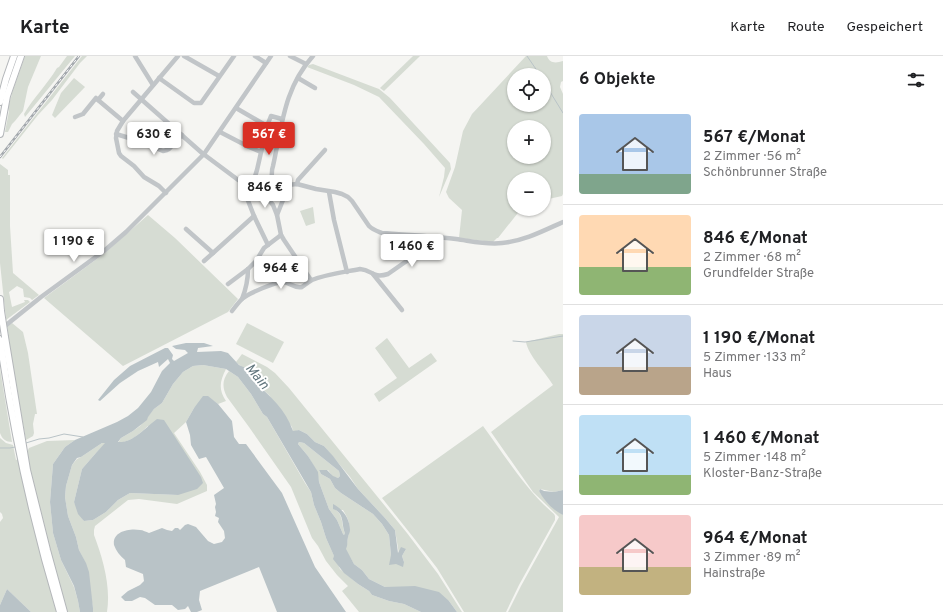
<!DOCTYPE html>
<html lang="de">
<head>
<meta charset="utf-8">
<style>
	:root { --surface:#fff; --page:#f2f2f2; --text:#202124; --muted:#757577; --line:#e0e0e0; --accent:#d93025 }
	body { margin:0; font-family:Overpass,sans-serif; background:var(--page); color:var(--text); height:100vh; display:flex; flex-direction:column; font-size:15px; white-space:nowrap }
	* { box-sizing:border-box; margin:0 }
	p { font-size:13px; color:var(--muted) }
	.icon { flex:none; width:22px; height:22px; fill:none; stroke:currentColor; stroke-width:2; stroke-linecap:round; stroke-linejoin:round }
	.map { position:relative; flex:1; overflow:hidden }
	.panel { display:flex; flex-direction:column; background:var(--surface); width:380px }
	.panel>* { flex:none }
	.fabs { position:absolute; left:507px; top:12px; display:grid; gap:8px }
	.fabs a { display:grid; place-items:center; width:44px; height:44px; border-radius:50%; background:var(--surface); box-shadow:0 1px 3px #0004; font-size:20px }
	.price { position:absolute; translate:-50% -34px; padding:0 9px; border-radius:4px; background:#fff; color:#222; font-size:13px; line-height:26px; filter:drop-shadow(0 1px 2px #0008) }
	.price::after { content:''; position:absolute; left:50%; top:24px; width:12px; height:9px; margin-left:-6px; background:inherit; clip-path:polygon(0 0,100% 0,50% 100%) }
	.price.selected { background:var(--accent); color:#fff }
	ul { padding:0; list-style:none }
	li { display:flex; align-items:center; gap:12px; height:100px; padding:0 16px }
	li+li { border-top:1px solid var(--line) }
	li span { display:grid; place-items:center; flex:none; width:112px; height:80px; border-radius:4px; color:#555 }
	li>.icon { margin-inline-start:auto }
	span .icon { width:48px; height:48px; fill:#fffc; stroke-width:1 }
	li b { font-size:17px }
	h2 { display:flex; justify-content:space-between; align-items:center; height:48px; padding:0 16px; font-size:17px }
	header { display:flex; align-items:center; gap:24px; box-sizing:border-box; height:56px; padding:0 20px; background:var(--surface); border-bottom:1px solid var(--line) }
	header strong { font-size:19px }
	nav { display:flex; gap:22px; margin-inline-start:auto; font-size:14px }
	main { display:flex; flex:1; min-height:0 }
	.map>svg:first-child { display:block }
	.green { fill:#d6dcd3; fill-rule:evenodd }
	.water { fill:#b9c3c7 }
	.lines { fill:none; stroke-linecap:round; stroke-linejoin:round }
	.stream { stroke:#b9c3c7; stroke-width:1 }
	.highway-casing { stroke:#b4b7ba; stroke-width:8 }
	.minor { stroke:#c1c5c8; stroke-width:4.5 }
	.highway { stroke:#fff; stroke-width:6 }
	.rail-casing { stroke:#a2a7ac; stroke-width:2.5 }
	.rail { stroke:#fff; stroke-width:1; stroke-dasharray:3; stroke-linecap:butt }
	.highway-bridge-casing { stroke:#b4b7ba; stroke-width:8; stroke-linecap:butt }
	.highway-bridge { stroke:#fff; stroke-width:6 }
	.labels { text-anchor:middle; stroke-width:4; stroke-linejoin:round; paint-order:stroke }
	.water-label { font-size:14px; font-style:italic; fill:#62767e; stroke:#fff }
</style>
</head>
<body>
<header>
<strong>Karte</strong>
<nav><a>Karte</a><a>Route</a><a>Gespeichert</a></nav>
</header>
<main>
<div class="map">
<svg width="563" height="556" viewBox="0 0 563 556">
	<rect width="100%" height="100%" fill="#f5f5f2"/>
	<g class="green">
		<polygon points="25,0 41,0 28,31 23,55 15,65 12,68 8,76 5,76 9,55 8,52 12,38 12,37"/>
		<path d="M67 0H75L25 61 24 58C33 42 47 29 57 12L59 11Z"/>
		<polygon points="82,0 87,0 80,7 52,44 38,59 3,103 2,102"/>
		<polygon points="413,0 420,0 384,35 380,32"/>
		<path d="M526 0H547C550 8 556 7 563 5V25L561 26 560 31 563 38V138L562 140 544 144V123H514V153H521L498 182H497L493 186 459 182 462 154 449 142 446 136 455 111 463 75 472 58ZM514 19H544V49H514ZM514 71H544V101H514Z"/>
		<polygon points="313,8 371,30 379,33 390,42 450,107 451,113 439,141 444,121 445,112 424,88 379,41 354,29 307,11 309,9"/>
		<polygon points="74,22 85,31 55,62 52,59 61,37"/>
		<polygon points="0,108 8,114 8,119 10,119 10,170 13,217 39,239 32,244 30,242 24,241 23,233 17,230 9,236 12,251 25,246 24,244 28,244 30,246 6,264 0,207"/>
		<polygon points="313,151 315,167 306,170 300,155"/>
		<polygon points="148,159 175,182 238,243 228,256 123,310 44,242 105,197"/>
		<polygon points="12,267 23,276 28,297 37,358 35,358 33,368 34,377 33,380 26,384 14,318 7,270"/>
		<polygon points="247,267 284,286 273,307 236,288"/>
		<path d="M559 278H563V434L554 436 540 433 539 435 546 445 563 459V556H508L521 530 559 461 533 436 491 376 553 329C546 317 528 299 526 286Z"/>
		<polygon points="387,282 409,312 431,297 437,305 379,346 374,338 397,322 375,292"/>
		<path d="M242 298 267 311 275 317 289 332 407 477 438 518 462 556H457L449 545 390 531H385L369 523 362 514 354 508 345 493C348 489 347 485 348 480 351 469 349 464 343 454H336C344 460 341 469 345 477L344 479 343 478 337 464 329 453 319 426 317 416 308 400 298 388 299 386 304 387 339 415 340 420 338 422 333 421 328 414H319L321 418 330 423 335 432 341 437 373 458 382 468 389 479 391 499 404 506 402 500 406 493 399 498 395 474 385 462 358 433 350 421 324 390 315 386 307 378 299 374 293 376 292 371 269 339 250 322 252 318C247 312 242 312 236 306Z"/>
		<path d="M203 309 226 313C220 325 218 333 226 345L218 348 208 341 194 352 186 366 174 377 200 416 207 429V435L177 448 139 443 128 444 95 470 94 474V479C103 503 111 530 107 556H93V552L85 506 79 494 76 481 68 460 65 441 66 430 72 409 77 403 81 401 102 387H106L95 398 82 413 74 446 84 465 93 464 106 456 118 444 130 437 178 439 148 370C139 378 131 386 118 387L121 382 133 375 140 370 154 353 162 347 173 328 183 316 193 310Z"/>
		<path d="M0 313 12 386C6 386 2 383 0 377Z"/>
		<path d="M229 315 238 321 251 338 263 358 267 361 305 427 311 436 314 449 321 466 326 482 340 513 358 528 369 535 372 539 389 545 404 548 421 556H359L342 535 348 530 337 519 326 505 318 490 312 482 291 431 249 371 227 341C222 331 222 324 229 315Z"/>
		<path d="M483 370C506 401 525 433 554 458L555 460V464L519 529 506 556H464L437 512 413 481 382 442Z"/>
		<polygon points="0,382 6,387 13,389 16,404 25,400 29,392 47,385 75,384 65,391 53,408 50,446 53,477 61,504 74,531 78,545 80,556 31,556 7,533 0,549 0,466 3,462 2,458 0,456"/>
	</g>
	<g class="water">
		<path d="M186 287H204L213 290 198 292 197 296 221 295 228 297 239 309 248 313 252 319 250 322C268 338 285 352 293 375L299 374 307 378 315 386 324 390 333 400 358 433 385 462 395 474 398 497 401 491 406 493 402 500 404 506 403 511 396 508 389 509 391 499 389 479 382 468 373 458 341 437 335 432 330 423 321 418 319 414H327L333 420 338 422 340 420 339 415 304 387 299 386 298 388 308 400 318 416 319 426 329 453 337 464 343 478 344 479 345 477C341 468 345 457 333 453V448C343 453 350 463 350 474 350 477 348 479 348 481 347 485 348 489 346 493L354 508 362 514 369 523 385 531 415 530 439 536 449 545 457 556H421L404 548 389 545 372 539 369 535 358 528 344 517 333 503 334 500 326 482 321 466 314 449 311 436 267 361 263 358 251 338 238 321 226 313 203 309 193 310 183 316 173 328 162 347 154 353 148 361 147 364 133 375 121 382 118 386C133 387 145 372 157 363L164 364 201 421 203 427 197 433 178 439 130 437 118 444 106 456 93 464 84 465 78 458 74 446 82 413 95 398 105 387H102L81 401 77 402 72 409 66 430 65 441 68 460 76 481 79 494 86 507 89 516 93 552V556H80L78 545 74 530 61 504 53 477 50 446 53 408 65 391 75 384 117 366 128 360 138 352 151 336 162 315 170 307 168 303 159 311 158 306 138 315 120 327 100 345 98 344 114 324 130 310 165 292H168L173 299 172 303 174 305 188 297 185 294 176 293 172 290Z"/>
		<path d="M203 340H208L218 348 232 365 234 381 239 388H246L282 437 315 511 346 556H277L259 511 200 535 199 544 202 554 197 556H191L188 550 185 553 178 554 172 549H155L145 542 140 541 132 545H125L121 541 128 535 140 529 144 525 143 518 126 511 125 504C120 500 116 495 114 489 112 475 130 472 140 474 143 474 146 476 149 477L162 472 167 474 172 475 175 472H178L180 474 185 469 188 468 196 471 208 485 214 488 222 486 225 482 224 475 218 466 219 462 215 460 216 456 215 451 216 448 214 439 224 432 206 401 199 403 191 389 190 379 186 366 194 352Z"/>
		<path d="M540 433 544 435 554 436 563 434V459C553 454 544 445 539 435Z"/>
		<polygon points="7,533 31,556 0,556 0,549"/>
	</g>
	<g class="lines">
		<g class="stream">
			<polyline points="527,0 540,19"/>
			<polyline points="544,26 563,57"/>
			<polyline points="513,285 525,286 563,280"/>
			<polyline points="26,387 39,383 49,382 64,378 83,381"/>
			<polyline points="0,392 10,392 15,391"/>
		</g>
		<defs>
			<g id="highway">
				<polyline points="0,46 6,23 14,0"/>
				<polyline points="0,78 7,40 21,0"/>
				<polyline points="0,243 1,255"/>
				<polyline points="5,281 27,414 47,494 64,556"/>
				<path d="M0 283C13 376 33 466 60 556"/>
			</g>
		</defs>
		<use href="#highway" class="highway-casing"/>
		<g class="minor">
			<polyline points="135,0 153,29"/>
			<polyline points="184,0 219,20"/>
			<polyline points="255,0 266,7"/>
			<polyline points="290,0 306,8"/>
			<polyline points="159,22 194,47 201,47 234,0"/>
			<polyline points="298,22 315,32"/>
			<polyline points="133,36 202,97 249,132 265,139 273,149 277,159 281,179 284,184 311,224"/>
			<polyline points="103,38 98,44 123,65"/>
			<polyline points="236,52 267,70"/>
			<polyline points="75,61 83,58 96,42 98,44"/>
			<polyline points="220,76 249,91 261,96"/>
			<polyline points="116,78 139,85 163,95 167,94 169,93 182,79"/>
			<path d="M272 127 287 129 297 128 316 133 335 136 342 138 348 141 352 145 369 170C373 174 377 175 382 177 407 179 432 180 456 183 471 185 487 189 502 187 524 185 543 175 563 166"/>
			<polyline points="297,128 298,124 325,94"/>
			<polyline points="249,132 247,142 254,160 268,189"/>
			<polyline points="251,133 257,114 267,70 271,60 282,63"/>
			<polyline points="329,136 334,164 347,216"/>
			<polyline points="166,137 159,130 144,121 134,110 121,100 119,97 116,82 117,75 123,65 178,0"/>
			<path d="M265 139C268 135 272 130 272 125 272 120 271 115 273 110 282 70 284 32 313 0"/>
			<polyline points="277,159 287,134 287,129"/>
			<polyline points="186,173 213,197 254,160"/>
			<polyline points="204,205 213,197"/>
			<polyline points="373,218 402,254"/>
			<polyline points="228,228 248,213 256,205 264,192 281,179"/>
			<path d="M242 243C246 233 248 224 248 213"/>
			<path d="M232 255C235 251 238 247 242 243 247 238 277 225 284 226 290 227 295 233 302 231 305 229 308 226 312 224 327 218 345 216 360 213 373 214 372 223 388 218L441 181"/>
			<polyline points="0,274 41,241 104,195 126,176 204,98 271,0"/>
		</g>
		<use href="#highway" class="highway"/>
		<defs>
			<polyline id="rail" points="0,101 79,0"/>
		</defs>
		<use href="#rail" class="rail-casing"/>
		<use href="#rail" class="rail"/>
		<defs>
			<polyline id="highway-bridge" points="1,255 5,281"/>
		</defs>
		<use href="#highway-bridge" class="highway-bridge-casing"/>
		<use href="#highway-bridge" class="highway-bridge"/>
	</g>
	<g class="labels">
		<g class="water-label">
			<text transform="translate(258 320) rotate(51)" y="5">Main</text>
		</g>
	</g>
</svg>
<div class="fabs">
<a><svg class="icon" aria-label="locate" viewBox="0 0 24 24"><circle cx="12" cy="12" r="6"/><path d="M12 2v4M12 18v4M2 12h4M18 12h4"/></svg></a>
<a>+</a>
<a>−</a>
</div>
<b class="price" style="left:154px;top:100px">630 €</b>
<b class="price selected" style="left:269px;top:100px">567 €</b>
<b class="price" style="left:265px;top:153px">846 €</b>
<b class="price" style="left:74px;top:207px">1 190 €</b>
<b class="price" style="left:412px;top:212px">1 460 €</b>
<b class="price" style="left:281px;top:234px">964 €</b>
</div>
<section class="panel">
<h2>6 Objekte<svg class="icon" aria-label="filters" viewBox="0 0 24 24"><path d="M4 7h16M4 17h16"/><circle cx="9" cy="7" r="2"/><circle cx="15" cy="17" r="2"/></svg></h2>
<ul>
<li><span style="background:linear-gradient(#a9c7e8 75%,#7fa58c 0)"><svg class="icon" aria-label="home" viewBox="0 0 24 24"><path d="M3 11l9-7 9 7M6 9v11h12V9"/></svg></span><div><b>567 €/Monat</b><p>2 Zimmer · 56 m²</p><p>Schönbrunner Straße</p></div></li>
<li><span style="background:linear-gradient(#ffd9b3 65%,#8fb573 0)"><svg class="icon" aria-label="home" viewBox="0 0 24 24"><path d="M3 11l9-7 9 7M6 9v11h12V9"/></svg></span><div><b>846 €/Monat</b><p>2 Zimmer · 68 m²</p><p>Grundfelder Straße</p></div></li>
<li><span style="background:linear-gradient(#c9d6e8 65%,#b9a48a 0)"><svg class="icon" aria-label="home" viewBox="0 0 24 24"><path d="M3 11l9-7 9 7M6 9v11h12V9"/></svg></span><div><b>1 190 €/Monat</b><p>5 Zimmer · 133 m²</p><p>Haus</p></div></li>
<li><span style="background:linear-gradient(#bfe0f5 75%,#8fb573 0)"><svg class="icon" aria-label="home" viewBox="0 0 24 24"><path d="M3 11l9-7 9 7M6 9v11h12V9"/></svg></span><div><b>1 460 €/Monat</b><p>5 Zimmer · 148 m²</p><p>Kloster-Banz-Straße</p></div></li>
<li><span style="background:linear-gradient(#f6c9c9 65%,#c2b280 0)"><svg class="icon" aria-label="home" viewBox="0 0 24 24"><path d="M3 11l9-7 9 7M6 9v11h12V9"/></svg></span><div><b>964 €/Monat</b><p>3 Zimmer · 89 m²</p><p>Hainstraße</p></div></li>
</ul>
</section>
</main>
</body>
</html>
